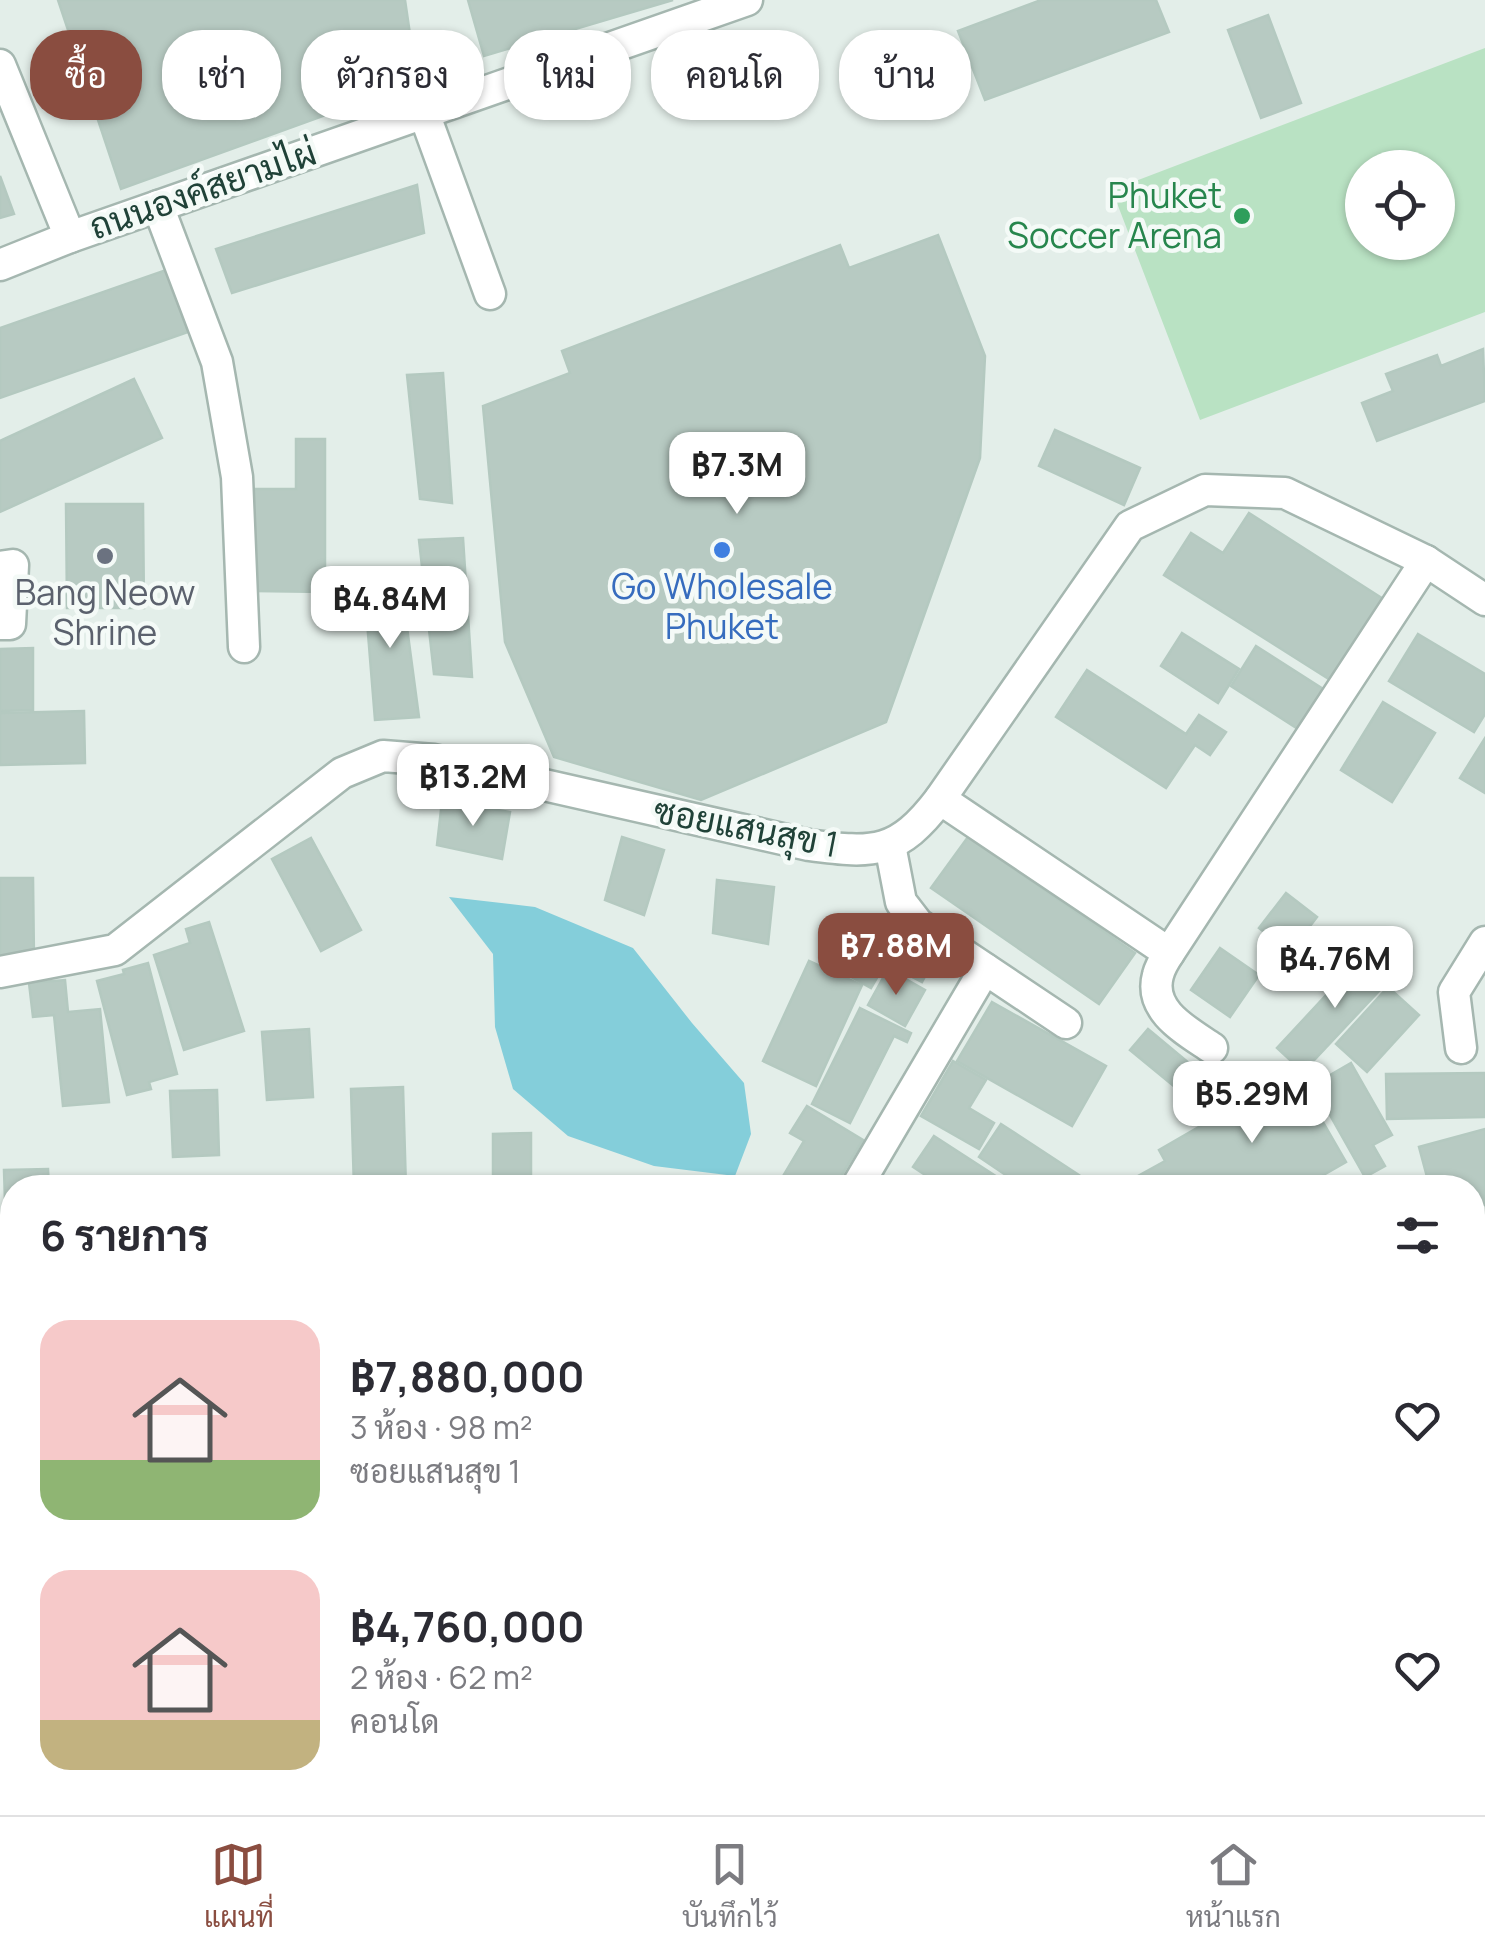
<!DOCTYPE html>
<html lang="th">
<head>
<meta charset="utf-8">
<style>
	:root { --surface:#fff; --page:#f7f7f7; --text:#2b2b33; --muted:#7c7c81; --line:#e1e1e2; --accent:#8a4d40 }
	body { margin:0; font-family:Manrope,Sarabun,sans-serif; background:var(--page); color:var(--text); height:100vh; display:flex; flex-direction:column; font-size:38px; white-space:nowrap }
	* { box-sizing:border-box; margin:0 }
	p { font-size:32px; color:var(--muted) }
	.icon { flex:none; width:55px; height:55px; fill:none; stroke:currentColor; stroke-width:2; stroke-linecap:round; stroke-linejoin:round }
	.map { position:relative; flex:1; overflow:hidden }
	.side { position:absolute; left:0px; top:1175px; width:1485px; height:640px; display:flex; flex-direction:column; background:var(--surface); border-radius:40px 40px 0 0; box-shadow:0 2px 8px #0004 }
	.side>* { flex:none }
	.guide { position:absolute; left:30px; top:30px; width:1425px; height:90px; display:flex; gap:20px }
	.fabs { position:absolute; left:1345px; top:150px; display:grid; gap:20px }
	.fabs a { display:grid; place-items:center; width:110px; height:110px; border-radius:50%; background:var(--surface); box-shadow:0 2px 8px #0004; font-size:50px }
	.price { position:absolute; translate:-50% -85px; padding:0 22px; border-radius:20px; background:#fff; color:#222; font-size:32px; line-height:65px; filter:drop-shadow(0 2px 5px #0008) }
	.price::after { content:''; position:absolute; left:50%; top:60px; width:30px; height:22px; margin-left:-15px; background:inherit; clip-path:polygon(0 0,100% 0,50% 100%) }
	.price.on { background:var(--accent); color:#fff }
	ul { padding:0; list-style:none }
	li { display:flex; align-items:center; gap:30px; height:250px; padding:0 40px }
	li span { display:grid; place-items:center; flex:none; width:280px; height:200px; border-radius:30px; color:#555 }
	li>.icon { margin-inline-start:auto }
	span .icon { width:120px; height:120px; fill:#fffc; stroke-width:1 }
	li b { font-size:42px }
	h2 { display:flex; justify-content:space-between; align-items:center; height:120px; padding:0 40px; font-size:42px }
	.pill { padding:0 35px; border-radius:40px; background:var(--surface); box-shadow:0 2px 8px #0004; font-size:35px; line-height:90px }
	.pill.on { background:var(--accent); color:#fff }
	.dock { display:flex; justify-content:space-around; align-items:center; height:140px; border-top:2px solid var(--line); background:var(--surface); font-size:28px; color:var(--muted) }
	.dock a { display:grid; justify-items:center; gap:5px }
	.dock .on { color:var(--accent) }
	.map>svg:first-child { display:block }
	.green { fill:#b9e2c3; fill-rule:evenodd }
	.water { fill:#84ceda }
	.building { fill:#b7cac2; stroke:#b4c9c0; stroke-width:2.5 }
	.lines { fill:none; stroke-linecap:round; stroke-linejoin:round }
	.minor-casing { stroke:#a5b7b0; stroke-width:35 }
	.minor { stroke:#fff; stroke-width:30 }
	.leisure-dot { fill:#2e9e5b; stroke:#f4faf7; stroke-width:4 }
	.shop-dot { fill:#3f7fe0; stroke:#f4faf7; stroke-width:4 }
	.worship-dot { fill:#6b7280; stroke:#f4faf7; stroke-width:4 }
	.labels { text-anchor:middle; stroke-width:9; stroke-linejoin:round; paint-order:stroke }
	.street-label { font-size:35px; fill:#204238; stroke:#f4faf7 }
	.leisure-label { font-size:35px; fill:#27864d; stroke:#f4faf7; text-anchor:end }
	.shop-label { font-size:35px; fill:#366cbe; stroke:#f4faf7 }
	.worship-label { font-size:35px; fill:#5b616d; stroke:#f4faf7 }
</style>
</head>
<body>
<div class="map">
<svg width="1485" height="1815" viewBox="0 0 1485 1815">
	<rect width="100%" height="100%" fill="#e3eee9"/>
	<path class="green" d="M1485 48V312L1200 420 1112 190ZM1362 168H1438V242H1362Z"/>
	<g class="water">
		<polygon points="449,897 535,907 633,948 692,1023 744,1083 751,1134 735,1176 654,1166 568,1136 513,1089 495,1027 493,954"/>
		<polygon points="1473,1778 1485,1780 1485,1815 1353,1815 1385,1803 1472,1802"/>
		<polygon points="65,1802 229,1802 229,1803 202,1815 79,1815 64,1805"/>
	</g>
	<g class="building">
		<polygon points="58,0 405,0 417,82 121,189"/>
		<polygon points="468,0 673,0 484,56"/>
		<polygon points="1041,0 1156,0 1169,32 985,100 958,31"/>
		<polygon points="1268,15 1301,103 1261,118 1228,30"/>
		<polygon points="0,176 14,214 0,218"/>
		<polygon points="417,185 424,233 232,293 216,249"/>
		<polygon points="938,235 985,356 980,458 886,722 701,800 554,757 505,642 483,406 570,373 562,351 840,245 849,268"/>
		<polygon points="166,270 188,332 0,398 0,328"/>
		<polygon points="1483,349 1485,401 1377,441 1362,403 1393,391 1386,374 1437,355 1441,366"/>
		<polygon points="443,373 452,503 420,499 407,375"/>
		<polygon points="134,379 162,438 0,512 0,441"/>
		<polygon points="1055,430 1140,468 1124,505 1039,466"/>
		<polygon points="296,439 325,439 325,592 254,591 254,489 296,489"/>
		<polygon points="66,504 143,504 144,608 67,608"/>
		<polygon points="1249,513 1385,600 1332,681 1164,575 1191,533 1223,553"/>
		<polygon points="463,538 472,677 434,674 419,540"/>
		<polygon points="400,575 419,717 375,720 364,584"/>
		<polygon points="1182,633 1239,669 1218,703 1161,666"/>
		<polygon points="1418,634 1485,674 1485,714 1474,732 1389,681"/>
		<polygon points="1256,646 1323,689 1298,729 1231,686"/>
		<polygon points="33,648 33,710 0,711 0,649"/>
		<polygon points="1087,670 1186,734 1199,715 1226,732 1210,755 1195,745 1166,788 1056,717"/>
		<polygon points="1383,702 1435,733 1392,802 1341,770"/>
		<polygon points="84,711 85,763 0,765 0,713"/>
		<polygon points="1485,738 1485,793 1460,778"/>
		<polygon points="442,801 510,812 502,859 437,845"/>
		<polygon points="622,837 664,850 644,915 605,900"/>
		<polygon points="968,837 1135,953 1099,1004 931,888"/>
		<polygon points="311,838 361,930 321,951 272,859"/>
		<polygon points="0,878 33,878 34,959 0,960"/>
		<polygon points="717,880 774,887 768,944 713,933"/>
		<polygon points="1286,893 1317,917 1290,952 1259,928"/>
		<polygon points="209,922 244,1031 184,1050 154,955 190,943 186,929"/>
		<polygon points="1316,928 1352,955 1330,985 1294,959"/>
		<polygon points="845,935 888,959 871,988 828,964"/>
		<polygon points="907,936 938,952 922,982 891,966"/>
		<polygon points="1220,948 1259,975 1230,1017 1191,990"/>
		<polygon points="1367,951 1394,975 1303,1072 1277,1048"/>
		<polygon points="809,961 862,985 816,1086 763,1061"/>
		<polygon points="148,963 177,1074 149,1082 151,1089 127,1095 97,981 124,974 123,970"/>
		<polygon points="888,969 925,990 905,1026 868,1005"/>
		<polygon points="65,980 68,1012 100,1009 109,1102 63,1106 54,1015 33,1017 29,983"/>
		<polygon points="1388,987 1419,1015 1367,1072 1336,1044"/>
		<polygon points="992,1002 1106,1066 1072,1126 957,1061"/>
		<polygon points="860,1008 911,1033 907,1042 894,1036 850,1123 812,1104"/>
		<polygon points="309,1029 313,1097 267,1100 262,1032"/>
		<polygon points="1148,1029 1226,1094 1209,1115 1130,1050"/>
		<polygon points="953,1061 986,1080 969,1108 994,1123 979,1149 921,1116"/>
		<polygon points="1351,1063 1392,1135 1373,1145 1385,1166 1365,1177 1313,1085"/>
		<polygon points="1294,1072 1346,1162 1306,1185 1307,1188 1133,1188 1141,1183 1136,1177 1165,1161 1159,1150"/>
		<polygon points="1485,1073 1485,1117 1387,1119 1386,1074"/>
		<polygon points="403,1087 406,1188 354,1188 351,1089"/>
		<polygon points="217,1090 219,1155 173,1157 170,1091"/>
		<polygon points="807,1106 863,1140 834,1188 776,1188 804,1141 790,1133"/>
		<polygon points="1001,1124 1079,1175 1070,1188 1025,1188 979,1157"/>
		<polygon points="1485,1129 1485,1205 1472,1208 1472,1188 1430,1188 1419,1147"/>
		<polygon points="531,1133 531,1188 493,1188 493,1134"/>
		<polygon points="934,1136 1014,1188 945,1188 913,1167"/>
		<polygon points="48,1169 49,1188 12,1188 12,1233 6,1233 4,1170"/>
		<polygon points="12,1252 12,1307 0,1307 0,1253"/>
		<polygon points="1479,1306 1485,1315 1485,1372 1472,1380 1472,1310"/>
		<polygon points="0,1693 9,1693 12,1802 27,1802 27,1805 0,1806"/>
		<polygon points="779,1802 914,1802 916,1807 933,1815 782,1815"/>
		<polygon points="1045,1802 1070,1802 1079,1815 1023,1815"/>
	</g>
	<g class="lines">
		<defs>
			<g id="minor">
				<polyline points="0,65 70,237"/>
				<polyline points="424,113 490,294"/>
				<polyline points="158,206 217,362 237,477 244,647"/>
				<polyline points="0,265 70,237 747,0"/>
				<polyline points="0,567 13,565 10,624 0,624"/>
				<polyline points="940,799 1169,953"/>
				<polyline points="890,845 901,902 918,924 1066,1023"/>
				<path d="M0 972 115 950 342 773 383 756 434 760 809 845C875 854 898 854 940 799L1130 526 1205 490 1285 493 1426 561 1485 600"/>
				<path d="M1212 1048C1187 1031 1148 1011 1158 975 1160 967 1165 959 1169 953L1426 561"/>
				<polyline points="1461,1048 1454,992 1485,942"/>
				<polyline points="856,1188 985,969"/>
				<polyline points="0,1246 12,1245"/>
				<polyline points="1472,1255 1485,1278"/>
				<polyline points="1472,1401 1485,1397"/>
				<polyline points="0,1461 12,1461"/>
				<polyline points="1472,1628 1485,1622"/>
				<polyline points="939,1802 952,1815"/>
				<polyline points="1129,1802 1133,1815"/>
			</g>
		</defs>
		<use href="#minor" class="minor-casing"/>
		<use href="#minor" class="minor"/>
	</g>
	<circle class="leisure-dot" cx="1242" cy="216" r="10"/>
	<circle class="shop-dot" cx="722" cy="550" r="10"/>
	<circle class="worship-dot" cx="105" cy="556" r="10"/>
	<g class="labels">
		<g class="street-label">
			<text transform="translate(203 190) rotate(-19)" y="12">ถนนองค์สยามไผ่</text>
			<text transform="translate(746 828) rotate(11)" y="12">ซอยแสนสุข 1</text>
		</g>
		<g class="leisure-label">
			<text x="1222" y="208">Phuket<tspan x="1222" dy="40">Soccer Arena</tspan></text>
		</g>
		<g class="shop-label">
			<text x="722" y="599">Go Wholesale<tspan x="722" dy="40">Phuket</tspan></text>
		</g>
		<g class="worship-label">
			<text x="105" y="605">Bang Neow<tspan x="105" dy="40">Shrine</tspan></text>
		</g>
	</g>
</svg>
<div class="fabs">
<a><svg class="icon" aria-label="locate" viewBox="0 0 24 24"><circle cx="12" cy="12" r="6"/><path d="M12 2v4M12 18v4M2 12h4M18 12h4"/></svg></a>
</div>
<b class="price" style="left:737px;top:517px">฿7.3M</b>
<b class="price" style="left:390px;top:651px">฿4.84M</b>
<b class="price" style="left:473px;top:829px">฿13.2M</b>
<b class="price on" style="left:896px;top:998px">฿7.88M</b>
<b class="price" style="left:1335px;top:1011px">฿4.76M</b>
<b class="price" style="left:1252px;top:1146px">฿5.29M</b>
<div class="guide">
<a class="pill on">ซื้อ</a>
<a class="pill">เช่า</a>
<a class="pill">ตัวกรอง</a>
<a class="pill">ใหม่</a>
<a class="pill">คอนโด</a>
<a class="pill">บ้าน</a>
</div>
<section class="side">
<h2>6 รายการ<svg class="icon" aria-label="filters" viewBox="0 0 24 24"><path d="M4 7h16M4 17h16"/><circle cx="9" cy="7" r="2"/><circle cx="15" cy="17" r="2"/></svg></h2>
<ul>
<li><span style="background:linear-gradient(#f6c9c9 70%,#8fb573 0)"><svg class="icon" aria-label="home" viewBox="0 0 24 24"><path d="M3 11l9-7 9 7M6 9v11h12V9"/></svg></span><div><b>฿7,880,000</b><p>3 ห้อง · 98 m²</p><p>ซอยแสนสุข 1</p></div><svg class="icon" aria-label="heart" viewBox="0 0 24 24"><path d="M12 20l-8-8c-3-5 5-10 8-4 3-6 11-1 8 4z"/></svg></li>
<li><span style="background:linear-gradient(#f6c9c9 75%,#c2b280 0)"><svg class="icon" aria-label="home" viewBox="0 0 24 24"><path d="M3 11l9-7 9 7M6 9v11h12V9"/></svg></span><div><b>฿4,760,000</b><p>2 ห้อง · 62 m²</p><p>คอนโด</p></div><svg class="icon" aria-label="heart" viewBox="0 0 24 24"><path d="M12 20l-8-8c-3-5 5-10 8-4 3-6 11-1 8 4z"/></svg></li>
</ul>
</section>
</div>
<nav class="dock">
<a class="on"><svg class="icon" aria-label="map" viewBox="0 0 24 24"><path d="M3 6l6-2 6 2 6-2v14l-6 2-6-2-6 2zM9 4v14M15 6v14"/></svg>แผนที่</a>
<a><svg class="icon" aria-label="saved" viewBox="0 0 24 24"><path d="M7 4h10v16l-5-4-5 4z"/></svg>บันทึกไว้</a>
<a><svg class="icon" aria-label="home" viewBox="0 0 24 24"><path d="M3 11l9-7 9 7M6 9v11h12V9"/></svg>หน้าแรก</a>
</nav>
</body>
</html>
